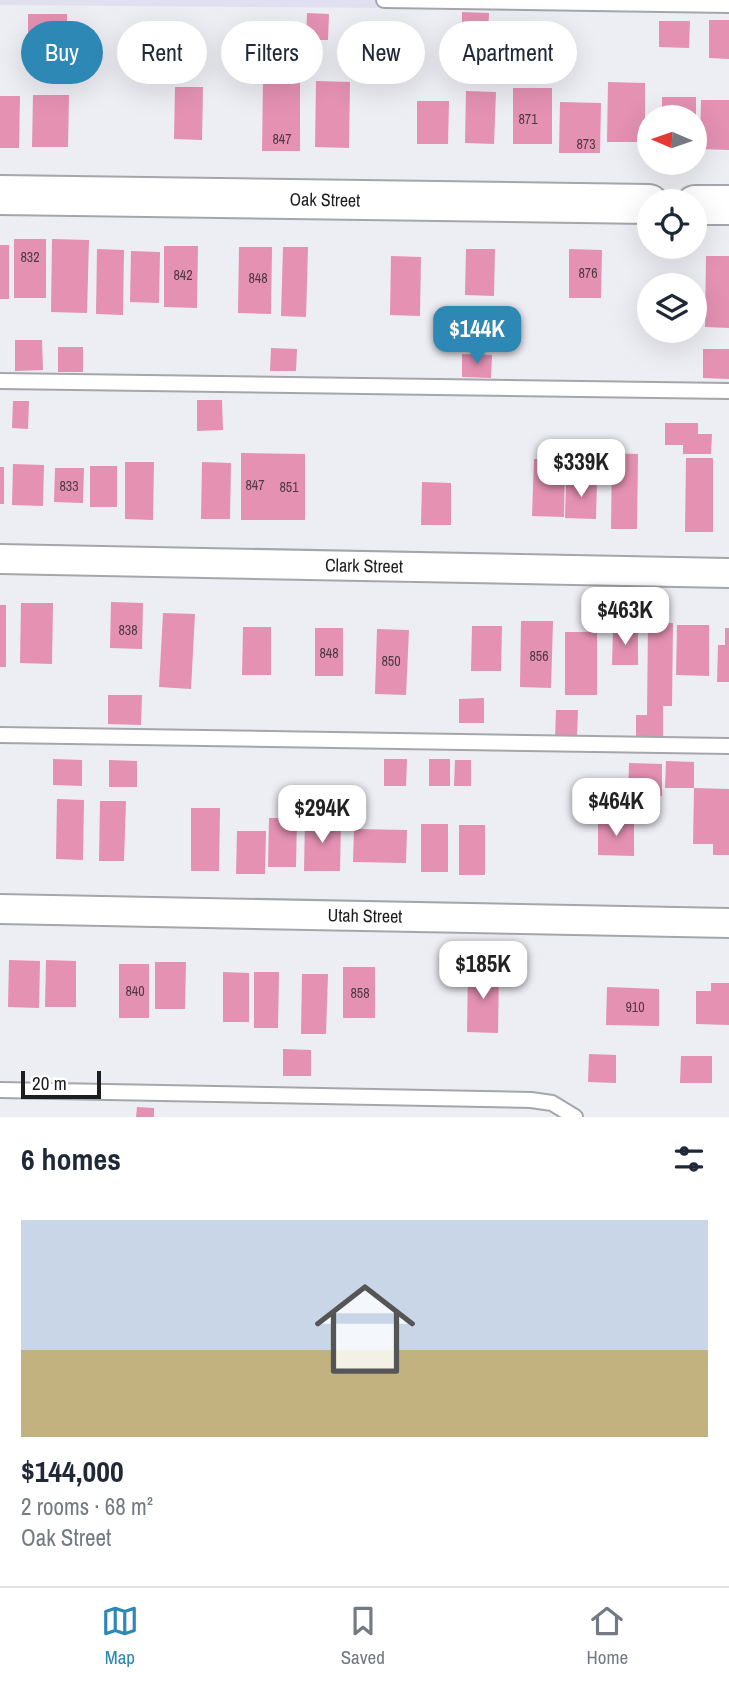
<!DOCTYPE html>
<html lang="en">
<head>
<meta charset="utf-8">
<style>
	:root { --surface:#fff; --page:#f6f6f7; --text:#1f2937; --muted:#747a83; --line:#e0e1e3; --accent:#2d88b5 }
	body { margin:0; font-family:"Archivo Narrow",sans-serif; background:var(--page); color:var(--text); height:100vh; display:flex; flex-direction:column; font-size:26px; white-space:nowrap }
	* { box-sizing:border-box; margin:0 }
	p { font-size:23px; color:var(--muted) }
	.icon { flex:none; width:38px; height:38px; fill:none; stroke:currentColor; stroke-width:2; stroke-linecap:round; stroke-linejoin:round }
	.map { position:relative; height:1117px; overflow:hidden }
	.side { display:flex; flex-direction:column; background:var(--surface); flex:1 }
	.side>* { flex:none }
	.banner { position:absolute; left:21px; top:21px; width:688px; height:63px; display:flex; gap:14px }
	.needle { width:46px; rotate:272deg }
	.tools { position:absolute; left:637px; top:105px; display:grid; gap:14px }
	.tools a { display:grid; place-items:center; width:70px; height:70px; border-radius:50%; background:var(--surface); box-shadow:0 7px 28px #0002; font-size:35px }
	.scale { position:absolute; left:21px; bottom:18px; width:80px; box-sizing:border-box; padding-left:7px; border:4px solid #1e1e20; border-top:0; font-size:19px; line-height:24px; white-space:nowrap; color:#1e1e20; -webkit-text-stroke:5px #fff; paint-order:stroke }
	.price { position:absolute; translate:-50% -60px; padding:0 16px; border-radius:14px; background:#fff; color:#222; font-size:23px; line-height:46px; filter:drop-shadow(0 2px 4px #0008) }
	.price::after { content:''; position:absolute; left:50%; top:42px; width:21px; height:16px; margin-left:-10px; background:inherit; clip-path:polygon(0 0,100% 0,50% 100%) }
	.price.selected { background:var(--accent); color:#fff }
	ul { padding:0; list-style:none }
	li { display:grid; align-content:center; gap:14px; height:371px; padding:0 21px }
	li+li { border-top:2px solid var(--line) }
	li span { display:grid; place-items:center; height:217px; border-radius:0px; color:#555 }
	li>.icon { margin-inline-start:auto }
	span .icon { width:126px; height:126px; fill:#fffc; stroke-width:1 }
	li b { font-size:30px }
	h2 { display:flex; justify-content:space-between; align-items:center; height:84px; padding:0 21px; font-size:30px }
	.tag { padding:0 24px; border-radius:32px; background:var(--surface); box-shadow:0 7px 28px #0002; font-size:24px; line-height:63px }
	.tag.selected { background:var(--accent); color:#fff }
	.tabs { display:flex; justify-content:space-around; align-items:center; height:98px; border-top:2px solid var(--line); background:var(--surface); font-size:19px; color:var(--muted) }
	.tabs a { display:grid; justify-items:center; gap:4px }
	.tabs .selected { color:var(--accent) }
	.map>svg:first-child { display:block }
	.built { fill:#e1e0f0 }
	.building { fill:#e491b2 }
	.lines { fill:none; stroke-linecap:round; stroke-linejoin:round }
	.lane-casing { stroke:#a5a5ac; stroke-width:18 }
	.street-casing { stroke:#a5a5ac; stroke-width:32 }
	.secondary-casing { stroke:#a5a5ac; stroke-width:42 }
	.lane { stroke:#fff; stroke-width:14 }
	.street { stroke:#fff; stroke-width:28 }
	.secondary { stroke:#fff; stroke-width:38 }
	.labels { text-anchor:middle; stroke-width:7; stroke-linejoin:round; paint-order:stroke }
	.number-label { font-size:14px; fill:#503b44 }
	.street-label { font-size:18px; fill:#1e1e20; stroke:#fff }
</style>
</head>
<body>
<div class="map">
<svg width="729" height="1117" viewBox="0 0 729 1117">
	<rect width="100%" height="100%" fill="#ededf4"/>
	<polygon class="built" points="0,0 396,0 396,8 0,5"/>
	<g class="building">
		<polygon points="462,12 489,13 488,35 462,35"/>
		<polygon points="307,13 329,14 328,40 306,40"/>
		<polygon points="28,14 67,14 67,47 28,46"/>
		<polygon points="709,20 729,20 729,59 709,58"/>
		<polygon points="659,21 690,21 689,48 659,47"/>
		<polygon points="263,78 300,79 300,151 262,151"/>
		<polygon points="316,81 350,82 349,148 315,147"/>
		<polygon points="608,82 645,83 645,142 607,142"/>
		<polygon points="175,87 203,87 202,140 174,139"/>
		<rect x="513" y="88" width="39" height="56"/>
		<polygon points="466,91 496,92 494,144 465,143"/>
		<polygon points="33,95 69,95 68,147 32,147"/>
		<polygon points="0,96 20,96 19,148 0,148"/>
		<rect x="662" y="97" width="34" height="20"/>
		<polygon points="701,100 729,100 729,150 700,149"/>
		<polygon points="417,101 449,101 448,144 417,144"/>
		<polygon points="560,102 601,103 600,153 559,153"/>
		<rect x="14" y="239" width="32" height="59"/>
		<polygon points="52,239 89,240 87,313 51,312"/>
		<rect x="0" y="245" width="9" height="54"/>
		<polygon points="164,246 198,246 197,308 164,307"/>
		<polygon points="239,247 272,247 271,314 238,313"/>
		<polygon points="283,247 308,247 306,317 281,316"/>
		<polygon points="97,249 124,250 123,315 96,314"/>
		<polygon points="466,249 495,249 494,296 465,295"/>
		<polygon points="569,249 602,250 601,298 569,298"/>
		<polygon points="131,251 160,252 159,303 130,302"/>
		<polygon points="391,256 421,257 420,316 390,315"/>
		<polygon points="706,256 729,256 729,328 705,327"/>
		<polygon points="15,340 42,340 43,370 15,371"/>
		<rect x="58" y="347" width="25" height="25"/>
		<polygon points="271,348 297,349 296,371 270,371"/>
		<polygon points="703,349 729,349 729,379 703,378"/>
		<polygon points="462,354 492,355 491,378 462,377"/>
		<polygon points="197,400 222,400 223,430 197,431"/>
		<polygon points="13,401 29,401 28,429 12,428"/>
		<polygon points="665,423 698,423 698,434 712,434 711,454 683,454 683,445 665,445"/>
		<polygon points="241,453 305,454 305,520 241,520"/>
		<polygon points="612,453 638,454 637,529 611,529"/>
		<polygon points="686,458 713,458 713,532 685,532"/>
		<polygon points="534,459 565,460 564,517 532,516"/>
		<polygon points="125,462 154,462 153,520 125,519"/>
		<polygon points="202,462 231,463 230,519 201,519"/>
		<polygon points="13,464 44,465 43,506 12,505"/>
		<rect x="90" y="466" width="27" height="41"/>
		<rect x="0" y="467" width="4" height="37"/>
		<polygon points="55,468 84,468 83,503 54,502"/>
		<polygon points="566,480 597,480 596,519 565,518"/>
		<polygon points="422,482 451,483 451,525 421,525"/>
		<polygon points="111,602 143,603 142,649 110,648"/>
		<polygon points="21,603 53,603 52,664 20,663"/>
		<rect x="0" y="605" width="6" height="62"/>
		<polygon points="163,613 195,614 191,689 159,687"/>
		<polygon points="521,621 553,621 551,688 520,687"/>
		<polygon points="648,623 673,623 672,706 663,706 663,742 636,742 636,715 647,715"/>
		<polygon points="677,625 709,625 709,676 676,675"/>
		<polygon points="472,626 502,626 501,671 471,671"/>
		<polygon points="243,627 271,627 271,675 242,675"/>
		<rect x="315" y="628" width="28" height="48"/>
		<polygon points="725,628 729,628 729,682 717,682 718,645 725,645"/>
		<polygon points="377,629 409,630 406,695 375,694"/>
		<polygon points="613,629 638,629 638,665 612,665"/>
		<rect x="565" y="632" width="32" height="63"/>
		<polygon points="108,695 142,695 141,725 108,724"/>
		<polygon points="484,698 484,723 459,723 459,699"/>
		<polygon points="556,710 578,710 577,739 555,739"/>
		<polygon points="53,759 82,760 82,786 53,785"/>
		<polygon points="384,759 407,759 406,786 384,786"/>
		<rect x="429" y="759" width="21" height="27"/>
		<polygon points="109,760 137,761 137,787 109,787"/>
		<polygon points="455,760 471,760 471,786 454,786"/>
		<polygon points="666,761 694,762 694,788 665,788"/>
		<polygon points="629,763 662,764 662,796 628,795"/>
		<polygon points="694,788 729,789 729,855 713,855 713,844 693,844"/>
		<polygon points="57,799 84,800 83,860 56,859"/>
		<polygon points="100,801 126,801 124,861 99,861"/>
		<polygon points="191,808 220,808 219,871 191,871"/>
		<polygon points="269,818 297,818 296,867 268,867"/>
		<polygon points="305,819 341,819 340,871 304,871"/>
		<polygon points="598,820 634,821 634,856 598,855"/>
		<rect x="421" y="824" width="27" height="48"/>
		<rect x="459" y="825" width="26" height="50"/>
		<polygon points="354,829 407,830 406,863 353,862"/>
		<polygon points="237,831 266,831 265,874 236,874"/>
		<polygon points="9,960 40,961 39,1008 8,1007"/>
		<polygon points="46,960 76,961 76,1007 45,1007"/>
		<polygon points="155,962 186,962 185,1009 155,1009"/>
		<rect x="119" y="964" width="30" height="54"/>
		<rect x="343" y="967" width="32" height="51"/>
		<polygon points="468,969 499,969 498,1033 467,1032"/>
		<polygon points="223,972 249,973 249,1022 223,1022"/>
		<polygon points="254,972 279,972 278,1028 254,1028"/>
		<polygon points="302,974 328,974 326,1034 301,1034"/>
		<polygon points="711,983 729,983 729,1025 696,1024 696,991 711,991"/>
		<polygon points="607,987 659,989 659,1026 606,1025"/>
		<polygon points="283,1049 311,1050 311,1076 283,1076"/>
		<polygon points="589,1054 616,1055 616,1083 588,1082"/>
		<polygon points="681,1056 712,1056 712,1083 680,1083"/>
		<polygon points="137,1107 154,1108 154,1117 136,1117"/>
	</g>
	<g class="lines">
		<defs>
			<g id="lane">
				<polyline points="384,0 729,5"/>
				<polyline points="0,381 729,391"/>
				<polyline points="0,735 729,746"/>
				<polyline points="0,1090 531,1100 552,1103 575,1117"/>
			</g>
			<g id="street">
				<polyline points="0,559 729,573"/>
				<polyline points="0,909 729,923"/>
			</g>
			<g id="secondary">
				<polyline points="0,195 649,204"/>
				<polyline points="695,205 729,205"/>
			</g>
		</defs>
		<use href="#lane" class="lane-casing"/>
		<use href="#street" class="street-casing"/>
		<use href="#secondary" class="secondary-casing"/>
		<use href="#lane" class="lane"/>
		<use href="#street" class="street"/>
		<use href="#secondary" class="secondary"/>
	</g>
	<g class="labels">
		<g class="number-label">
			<text x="528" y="124">871</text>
			<text x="282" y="144">847</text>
			<text x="586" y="149">873</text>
			<text x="30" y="262">832</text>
			<text x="588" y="278">876</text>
			<text x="183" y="280">842</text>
			<text x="258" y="283">848</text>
			<text x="255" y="490">847</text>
			<text x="69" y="491">833</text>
			<text x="289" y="492">851</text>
			<text x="128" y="635">838</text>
			<text x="329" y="658">848</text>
			<text x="539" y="661">856</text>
			<text x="391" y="666">850</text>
			<text x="135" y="996">840</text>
			<text x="360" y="998">858</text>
			<text x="635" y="1012">910</text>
		</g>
		<g class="street-label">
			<text transform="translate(325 200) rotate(1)" y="6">Oak Street</text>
			<text transform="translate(364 566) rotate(1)" y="6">Clark Street</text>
			<text transform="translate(365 916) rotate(1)" y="6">Utah Street</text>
		</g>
	</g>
</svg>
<div class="tools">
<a><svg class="needle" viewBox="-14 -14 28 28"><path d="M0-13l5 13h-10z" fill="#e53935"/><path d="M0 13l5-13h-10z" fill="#747a83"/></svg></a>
<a><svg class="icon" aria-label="locate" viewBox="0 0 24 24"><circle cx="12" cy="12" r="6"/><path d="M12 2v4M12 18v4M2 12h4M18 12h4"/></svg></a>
<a><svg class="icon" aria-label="layers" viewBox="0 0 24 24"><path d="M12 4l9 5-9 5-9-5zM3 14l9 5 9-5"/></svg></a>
</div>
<div class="scale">20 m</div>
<b class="price selected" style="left:477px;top:366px">$144K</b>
<b class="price" style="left:581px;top:499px">$339K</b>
<b class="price" style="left:625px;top:647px">$463K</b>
<b class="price" style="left:616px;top:838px">$464K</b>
<b class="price" style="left:322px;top:845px">$294K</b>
<b class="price" style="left:483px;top:1001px">$185K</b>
<div class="banner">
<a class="tag selected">Buy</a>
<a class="tag">Rent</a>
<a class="tag">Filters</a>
<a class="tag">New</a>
<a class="tag">Apartment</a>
</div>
</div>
<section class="side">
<h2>6 homes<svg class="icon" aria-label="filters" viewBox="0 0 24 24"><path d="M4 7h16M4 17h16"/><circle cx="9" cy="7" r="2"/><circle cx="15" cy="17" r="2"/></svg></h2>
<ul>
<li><span style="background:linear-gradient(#c9d6e8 60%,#c2b280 0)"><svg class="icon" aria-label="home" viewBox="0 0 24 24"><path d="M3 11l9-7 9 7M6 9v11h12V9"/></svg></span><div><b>$144,000</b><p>2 rooms · 68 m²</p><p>Oak Street</p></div></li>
</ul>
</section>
<nav class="tabs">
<a class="selected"><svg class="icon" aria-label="map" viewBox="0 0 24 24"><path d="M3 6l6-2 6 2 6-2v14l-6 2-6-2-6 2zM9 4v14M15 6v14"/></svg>Map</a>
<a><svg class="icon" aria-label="saved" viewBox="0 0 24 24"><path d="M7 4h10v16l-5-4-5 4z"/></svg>Saved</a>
<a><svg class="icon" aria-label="home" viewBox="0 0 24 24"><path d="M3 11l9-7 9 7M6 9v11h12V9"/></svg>Home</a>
</nav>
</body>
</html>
